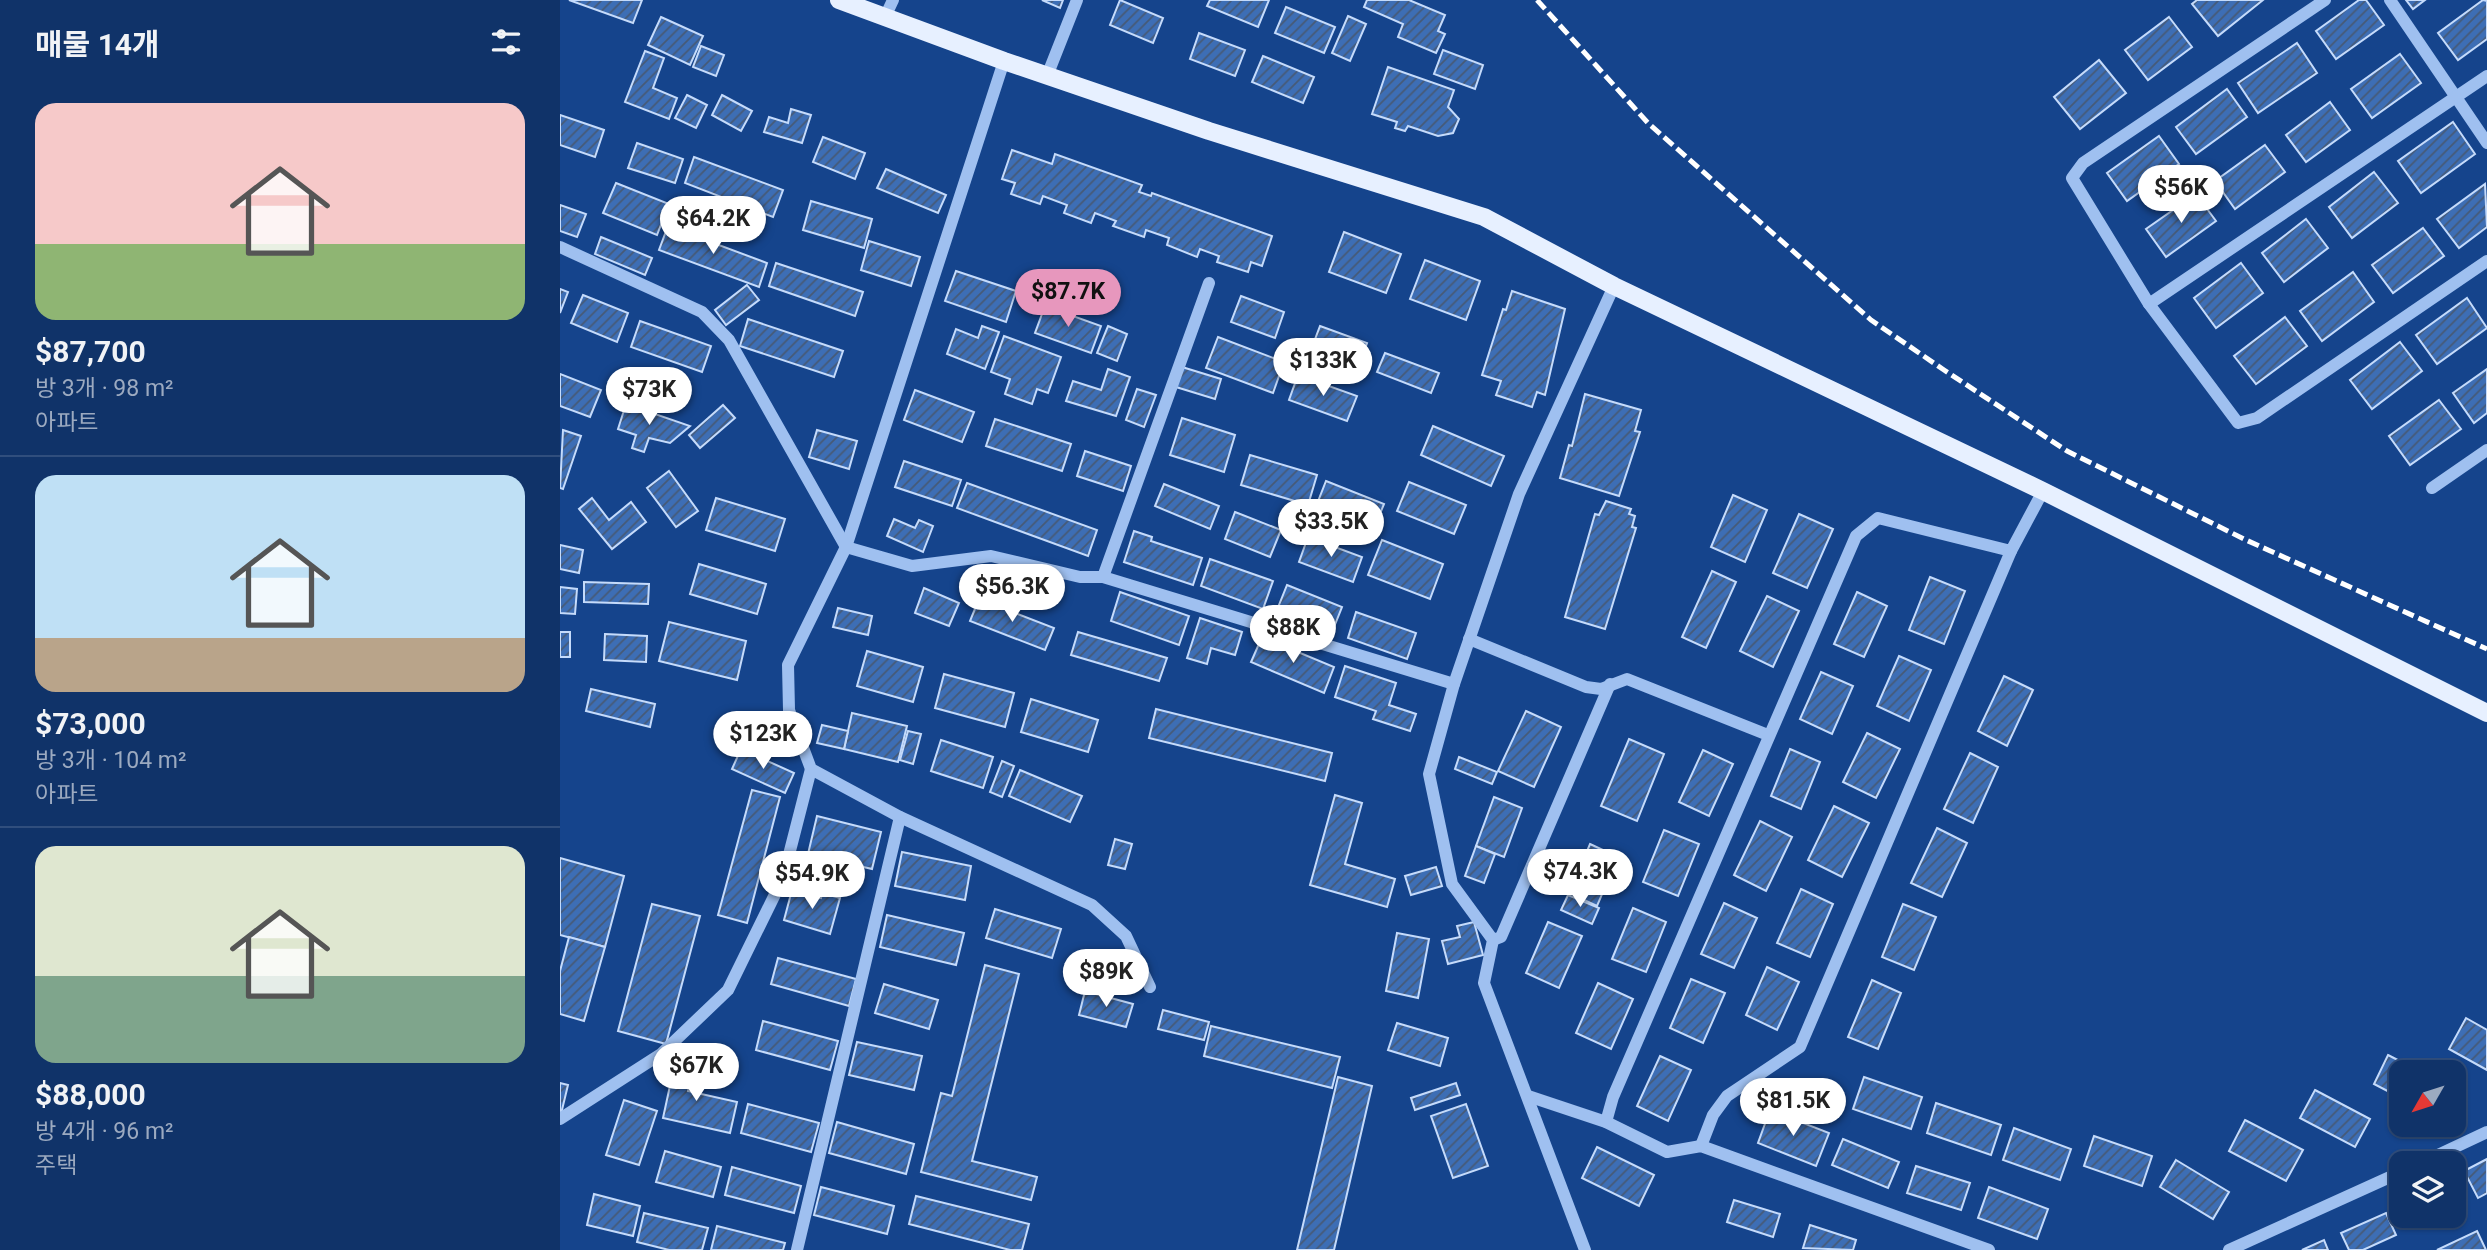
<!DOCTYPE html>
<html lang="ko">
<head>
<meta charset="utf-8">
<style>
	:root { --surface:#103369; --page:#193b6f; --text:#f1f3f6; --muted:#9caac0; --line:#304e7d; --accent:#e797bd }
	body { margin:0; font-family:Roboto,"Noto Sans KR",sans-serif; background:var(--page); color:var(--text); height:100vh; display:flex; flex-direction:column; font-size:26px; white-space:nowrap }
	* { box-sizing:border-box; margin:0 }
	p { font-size:23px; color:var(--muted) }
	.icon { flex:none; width:38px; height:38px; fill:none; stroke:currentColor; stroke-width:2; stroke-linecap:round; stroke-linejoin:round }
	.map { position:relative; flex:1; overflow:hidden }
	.sheet { display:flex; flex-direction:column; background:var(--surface); width:560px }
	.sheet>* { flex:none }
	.needle { width:46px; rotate:231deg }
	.fabs { position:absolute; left:1829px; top:1060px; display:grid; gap:14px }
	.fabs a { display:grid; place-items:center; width:77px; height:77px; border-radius:14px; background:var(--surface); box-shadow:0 2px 5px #0004,0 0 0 2px var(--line); font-size:35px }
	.price { position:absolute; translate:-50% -60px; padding:0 16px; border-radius:24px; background:#fff; color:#222; font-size:23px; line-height:46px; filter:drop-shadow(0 2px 4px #0008) }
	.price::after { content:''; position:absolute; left:50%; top:42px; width:21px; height:16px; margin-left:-10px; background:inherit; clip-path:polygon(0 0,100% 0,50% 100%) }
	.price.active { background:var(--accent); color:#111 }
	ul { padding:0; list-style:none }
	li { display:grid; align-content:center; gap:14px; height:371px; padding:0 35px }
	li+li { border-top:2px solid var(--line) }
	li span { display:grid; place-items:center; height:217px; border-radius:21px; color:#555 }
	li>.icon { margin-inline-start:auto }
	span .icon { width:126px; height:126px; fill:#fffc; stroke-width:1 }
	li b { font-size:30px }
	h2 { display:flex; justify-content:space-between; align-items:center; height:84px; padding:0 35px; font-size:30px }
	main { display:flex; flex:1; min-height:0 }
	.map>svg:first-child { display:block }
	.building { fill:url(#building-hatch); stroke:#c5dbfb; stroke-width:2 }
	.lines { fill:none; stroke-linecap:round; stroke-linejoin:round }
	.minor { stroke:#9fc0f0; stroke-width:12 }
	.major { stroke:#e7f0ff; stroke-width:18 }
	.rail { stroke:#fff; stroke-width:5; stroke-dasharray:12 5; stroke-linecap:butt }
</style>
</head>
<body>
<main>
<section class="sheet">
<h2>매물 14개<svg class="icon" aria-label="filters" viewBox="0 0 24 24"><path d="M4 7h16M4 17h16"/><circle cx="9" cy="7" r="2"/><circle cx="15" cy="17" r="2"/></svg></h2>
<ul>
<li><span style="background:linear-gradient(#f6c9c9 65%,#8fb573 0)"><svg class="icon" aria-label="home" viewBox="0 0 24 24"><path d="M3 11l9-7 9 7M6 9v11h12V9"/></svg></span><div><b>$87,700</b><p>방 3개 · 98 m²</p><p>아파트</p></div></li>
<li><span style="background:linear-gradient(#bfe0f5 75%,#b9a48a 0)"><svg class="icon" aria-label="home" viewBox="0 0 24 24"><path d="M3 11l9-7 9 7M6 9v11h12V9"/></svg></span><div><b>$73,000</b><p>방 3개 · 104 m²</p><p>아파트</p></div></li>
<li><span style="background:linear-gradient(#dfe7d0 60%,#7fa58c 0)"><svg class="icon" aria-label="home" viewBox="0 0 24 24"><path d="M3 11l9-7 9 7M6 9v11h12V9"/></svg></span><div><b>$88,000</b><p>방 4개 · 96 m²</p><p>주택</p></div></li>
</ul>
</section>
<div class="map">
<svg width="1927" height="1250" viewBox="0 0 1927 1250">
	<defs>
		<pattern id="building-hatch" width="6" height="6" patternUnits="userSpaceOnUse" patternTransform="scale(1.75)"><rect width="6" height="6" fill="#3d6eb5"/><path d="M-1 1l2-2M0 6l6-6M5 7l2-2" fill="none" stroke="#465a76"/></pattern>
	</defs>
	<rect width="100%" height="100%" fill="#15448c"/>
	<g class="building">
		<polygon points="9,0 82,0 73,23"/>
		<polygon points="482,0 503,0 500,8"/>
		<polygon points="560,0 603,18 593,43 550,25"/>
		<polygon points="650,0 709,0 698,27 647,6"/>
		<polygon points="807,0 849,0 885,15 878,31 885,34 876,53 838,37 843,24 804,7"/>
		<polygon points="1637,0 1703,0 1658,36 1632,4"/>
		<polygon points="1799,0 1806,0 1824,25 1776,59 1756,31"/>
		<polygon points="1846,0 1865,0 1853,9"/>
		<polygon points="1923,0 1927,1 1927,39 1898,60 1878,33"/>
		<polygon points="726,7 775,27 764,53 715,33"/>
		<polygon points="788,16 806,24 790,61 772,53"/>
		<polygon points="101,17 143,36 130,65 88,45"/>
		<polygon points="1609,17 1632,47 1588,80 1565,50"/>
		<polygon points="639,33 685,50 675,76 630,59"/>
		<polygon points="1737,43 1757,73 1698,113 1678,83"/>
		<polygon points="141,46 164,55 156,76 133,67"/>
		<polygon points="883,50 923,65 915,89 874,74"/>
		<polygon points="85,51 104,58 93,88 117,98 109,119 65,102"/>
		<polygon points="1840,54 1861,83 1812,118 1791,89"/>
		<polygon points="703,56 754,77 743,103 692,82"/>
		<polygon points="1539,60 1566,93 1520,129 1494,97"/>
		<polygon points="828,67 894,90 888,107 899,119 893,133 878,136 848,126 845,131 835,128 837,122 812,114"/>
		<polygon points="1667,89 1687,117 1636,154 1616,127"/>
		<polygon points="127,95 147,105 136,128 115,118"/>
		<polygon points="162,95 192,111 181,131 152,115"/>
		<polygon points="1770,102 1790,130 1746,162 1726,135"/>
		<polygon points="231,109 251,115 242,143 204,132 209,117 228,123"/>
		<polygon points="0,115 44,130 35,157 0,145"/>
		<polygon points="1893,122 1915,154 1861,193 1838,161"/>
		<polygon points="1599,136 1619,164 1567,201 1547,173"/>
		<polygon points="263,137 305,153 295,179 253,162"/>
		<polygon points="77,143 123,159 115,183 68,168"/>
		<polygon points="1705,145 1725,172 1675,209 1655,181"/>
		<polygon points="452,150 492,164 495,154 582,185 579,192 591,196 592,193 712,236 702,266 691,262 688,272 657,262 659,256 640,249 637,257 607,245 609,238 586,230 584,237 553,226 556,221 535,213 531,223 504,213 507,205 483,196 480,204 451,194 455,183 442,179"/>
		<polygon points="134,157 223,190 213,217 125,183"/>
		<polygon points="326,169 386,195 378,213 317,188"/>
		<polygon points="1814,172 1838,203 1792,238 1769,207"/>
		<polygon points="56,183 109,204 97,235 43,213"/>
		<polygon points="1925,184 1927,227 1899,248 1877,219"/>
		<polygon points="1636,194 1656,221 1606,257 1586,229"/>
		<polygon points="251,201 312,219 304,248 243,230"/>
		<polygon points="0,205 26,214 17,237 0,231"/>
		<polygon points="1746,219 1768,248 1724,282 1702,253"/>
		<polygon points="108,226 207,263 199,287 99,250"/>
		<polygon points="1863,228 1884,256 1833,293 1812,265"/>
		<polygon points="784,232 841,254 826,293 769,272"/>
		<polygon points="41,237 92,258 85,275 35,254"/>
		<polygon points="309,241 360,257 351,286 301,270"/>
		<polygon points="865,260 920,281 906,320 850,299"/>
		<polygon points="216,263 303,292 295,316 209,286"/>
		<polygon points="1681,263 1703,293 1656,328 1634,298"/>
		<polygon points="396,271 456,291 446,322 385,301"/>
		<polygon points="1793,272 1814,302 1762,341 1740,311"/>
		<polygon points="187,285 199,300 166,325 155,310"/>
		<polygon points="0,289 8,292 0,313"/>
		<polygon points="952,291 1005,309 985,395 977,392 972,407 936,395 941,381 922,375 943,309 946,310"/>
		<polygon points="23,295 68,313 57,342 11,323"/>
		<polygon points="681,296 724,312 715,338 671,322"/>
		<polygon points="1907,298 1927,328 1877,364 1856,335"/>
		<polygon points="485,306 541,326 531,353 475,333"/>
		<polygon points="1725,317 1747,346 1696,384 1674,356"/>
		<polygon points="188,319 283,351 274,377 180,346"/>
		<polygon points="80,321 151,346 142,372 71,347"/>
		<polygon points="422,326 439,332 425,369 387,354 396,329 418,338"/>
		<polygon points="548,326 567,334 557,361 537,353"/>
		<polygon points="760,326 807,343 798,368 751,350"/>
		<polygon points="444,336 501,357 488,393 477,389 472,404 445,394 450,379 431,372"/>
		<polygon points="658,337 724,362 713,393 646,368"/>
		<polygon points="1840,342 1862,371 1812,409 1790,380"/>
		<polygon points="825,353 879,373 871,393 817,372"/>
		<polygon points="622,367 661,379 655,399 616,387"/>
		<polygon points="548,369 570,377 556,416 506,401 513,381 541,390"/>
		<polygon points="1927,369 1927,413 1914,423 1893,393"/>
		<polygon points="0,374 41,390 30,417 0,406"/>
		<polygon points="738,375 797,396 787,421 729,400"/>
		<polygon points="577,389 596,395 584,427 566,420"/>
		<polygon points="355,390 414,412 402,442 344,420"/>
		<polygon points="1025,394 1081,410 1075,431 1080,432 1059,496 1000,478 1009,445 1012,446"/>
		<polygon points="1879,400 1901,429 1850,465 1829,436"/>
		<polygon points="66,404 130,426 110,443 89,438 84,452 72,448 76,435 58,429"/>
		<polygon points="163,405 175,418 140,448 129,435"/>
		<polygon points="622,418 675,435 664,472 610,455"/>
		<polygon points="435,419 511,444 502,471 426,446"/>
		<polygon points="873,426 944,456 931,486 861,455"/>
		<polygon points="3,430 21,436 3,489 0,488"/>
		<polygon points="257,430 297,441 289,469 249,457"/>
		<polygon points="525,451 571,466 563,491 517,476"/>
		<polygon points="690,455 757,475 748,505 681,485"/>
		<polygon points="344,461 401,480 392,506 335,487"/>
		<polygon points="109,471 138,511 116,527 87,488"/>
		<polygon points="766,481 824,504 812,533 755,509"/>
		<polygon points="849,482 906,505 894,534 837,511"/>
		<polygon points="407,483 537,530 528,556 397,508"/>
		<polygon points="604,484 659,506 650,529 595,506"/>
		<polygon points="1173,495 1207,510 1185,562 1151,547"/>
		<polygon points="32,498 49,520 71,502 86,522 52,549 19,509"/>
		<polygon points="156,498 225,519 215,551 146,530"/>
		<polygon points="1046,501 1071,509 1069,514 1075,516 1072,527 1076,528 1045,629 1005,617 1035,514 1039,515"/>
		<polygon points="675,512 721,530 710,557 665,539"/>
		<polygon points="1239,514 1273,529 1247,588 1213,573"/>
		<polygon points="334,519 355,528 359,520 373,526 363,552 327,536"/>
		<polygon points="574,531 592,537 591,541 642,558 633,585 564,562"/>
		<polygon points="748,537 802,557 793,582 739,562"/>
		<polygon points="822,540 883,564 870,599 808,575"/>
		<polygon points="0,545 23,550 19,573 0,569"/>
		<polygon points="650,559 713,581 703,609 641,586"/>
		<polygon points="139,564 206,584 197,614 130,594"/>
		<polygon points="1152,571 1176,582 1146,648 1122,637"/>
		<polygon points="1370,577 1405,591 1384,644 1349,630"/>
		<polygon points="24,582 89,584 88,604 24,602"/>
		<polygon points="727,585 782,607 772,632 717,610"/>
		<polygon points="0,587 17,589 15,614 0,613"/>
		<polygon points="364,588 399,603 389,626 355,613"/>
		<polygon points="560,592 629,616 619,645 551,621"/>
		<polygon points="1297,592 1327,606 1304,657 1274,644"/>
		<polygon points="1207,596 1239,611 1213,667 1180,651"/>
		<polygon points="419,599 494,628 485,650 410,621"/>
		<polygon points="278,608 312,616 308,635 273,627"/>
		<polygon points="796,612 856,633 847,659 788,638"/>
		<polygon points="640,618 682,632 675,655 651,648 647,664 627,658"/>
		<polygon points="109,622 186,641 177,680 99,661"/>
		<rect x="0" y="632" width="10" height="25"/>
		<polygon points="518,632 607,658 599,681 511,655"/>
		<polygon points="45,634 87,636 86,662 44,660"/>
		<polygon points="702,637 774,667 764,693 691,662"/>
		<polygon points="307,651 363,667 353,702 297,686"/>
		<polygon points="1339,656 1371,670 1349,721 1317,706"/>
		<polygon points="785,666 836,683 829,705 856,714 850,731 813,719 816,711 775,697"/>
		<polygon points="1261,672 1293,686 1272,734 1240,719"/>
		<polygon points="384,674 454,693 445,727 375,708"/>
		<polygon points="1444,676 1473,690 1447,746 1418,731"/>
		<polygon points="31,689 95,704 90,727 26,711"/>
		<polygon points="471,699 538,720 528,752 461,732"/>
		<polygon points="596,709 772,753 765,781 589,738"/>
		<polygon points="966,711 1001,727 974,787 938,771"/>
		<polygon points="292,713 347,726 338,762 284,749"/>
		<polygon points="262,725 288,731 284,749 257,743"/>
		<polygon points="348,731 361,734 353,764 340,760"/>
		<polygon points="1307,733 1340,749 1316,798 1283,782"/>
		<polygon points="1069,739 1104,754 1077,821 1041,806"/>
		<polygon points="381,740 433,757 423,788 371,771"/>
		<polygon points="181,749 234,773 225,793 172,769"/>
		<polygon points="1230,749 1260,762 1241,809 1211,796"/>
		<polygon points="1143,750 1173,764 1149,816 1119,802"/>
		<polygon points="1410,753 1438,767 1413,823 1384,809"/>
		<polygon points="899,757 937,772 932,784 895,769"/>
		<polygon points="442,761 454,766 442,797 430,792"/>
		<polygon points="460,770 522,796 510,822 449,796"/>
		<polygon points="192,790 220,797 187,923 158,915"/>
		<polygon points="775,795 802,803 785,864 835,879 827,907 750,885"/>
		<polygon points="934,797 962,808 944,857 916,846"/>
		<polygon points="1274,806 1309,823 1282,877 1248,860"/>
		<polygon points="257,816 321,832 312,869 248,854"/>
		<polygon points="1200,821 1232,837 1206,891 1174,875"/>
		<polygon points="1377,828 1407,843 1382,897 1351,883"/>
		<polygon points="1104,830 1139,844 1118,896 1083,882"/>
		<polygon points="555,839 572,844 565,869 548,865"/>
		<polygon points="1030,844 1058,857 1037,906 1009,893"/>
		<polygon points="916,846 935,854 924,883 905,876"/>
		<polygon points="342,852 411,866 405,900 335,886"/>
		<polygon points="0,858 64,876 45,947 0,935"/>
		<polygon points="876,867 882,886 851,895 845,876"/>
		<polygon points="1241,889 1273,904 1250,957 1217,943"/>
		<polygon points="232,890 261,898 262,893 280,898 270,934 224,920"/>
		<polygon points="1008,895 1039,908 1032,924 1001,910"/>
		<polygon points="1164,903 1197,918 1174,968 1141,954"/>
		<polygon points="92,904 140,916 106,1044 58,1031"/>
		<polygon points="1343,904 1376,917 1354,970 1322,957"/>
		<polygon points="1073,908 1106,922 1086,972 1052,959"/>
		<polygon points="435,909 501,929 492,958 426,938"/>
		<polygon points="327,915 404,933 396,965 320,947"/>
		<polygon points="914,922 923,955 888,964 882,941 900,937 897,926"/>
		<polygon points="988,922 1022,936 999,988 966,973"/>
		<polygon points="837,933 869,939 858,998 826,991"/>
		<polygon points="9,937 45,947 24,1021 0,1014 0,971"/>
		<polygon points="218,958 296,979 289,1006 211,984"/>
		<polygon points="425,965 459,974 412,1161 477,1177 471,1200 361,1172 381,1093 392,1096"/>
		<polygon points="1207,967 1239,982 1217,1030 1186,1015"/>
		<polygon points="1131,979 1165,993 1143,1043 1110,1028"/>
		<polygon points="1312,980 1341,993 1318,1049 1288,1037"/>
		<polygon points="1038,983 1073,999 1051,1049 1016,1033"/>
		<polygon points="324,984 378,1000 369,1029 315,1013"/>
		<polygon points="525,991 573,1004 566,1027 519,1015"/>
		<polygon points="603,1010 649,1022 644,1040 598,1029"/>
		<polygon points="1906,1018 1927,1030 1927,1070 1889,1049"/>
		<polygon points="203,1021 278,1041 270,1070 196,1050"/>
		<polygon points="837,1023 888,1038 880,1066 828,1050"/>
		<polygon points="651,1026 780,1057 772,1088 644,1056"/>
		<polygon points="297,1042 362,1056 354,1090 289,1075"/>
		<polygon points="1828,1055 1863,1073 1841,1073 1841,1098 1814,1084"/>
		<polygon points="1100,1056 1131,1070 1108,1121 1077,1106"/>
		<polygon points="116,1058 134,1062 128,1091 177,1102 170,1133 103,1118"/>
		<polygon points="778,1077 812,1086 774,1250 737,1250"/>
		<polygon points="1304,1077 1362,1097 1351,1129 1293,1109"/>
		<polygon points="0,1083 8,1085 1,1114 0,1114"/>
		<polygon points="896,1083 900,1095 855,1110 851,1098"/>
		<polygon points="1755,1090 1810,1119 1795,1147 1740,1118"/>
		<polygon points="64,1100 97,1111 79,1165 46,1155"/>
		<polygon points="1376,1103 1441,1125 1431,1155 1367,1133"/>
		<polygon points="188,1104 259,1123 251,1152 181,1133"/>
		<polygon points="906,1104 928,1166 893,1178 871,1116"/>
		<polygon points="1210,1110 1269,1133 1256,1166 1198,1143"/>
		<polygon points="1685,1120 1743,1150 1726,1181 1669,1151"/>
		<polygon points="277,1122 354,1144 346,1174 269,1153"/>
		<polygon points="1454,1128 1511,1149 1500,1180 1443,1160"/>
		<polygon points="1534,1136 1592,1156 1582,1186 1524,1166"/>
		<polygon points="1283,1139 1339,1162 1328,1188 1272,1165"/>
		<polygon points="1037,1147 1094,1175 1079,1206 1022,1178"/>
		<polygon points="105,1151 161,1167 153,1197 96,1182"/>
		<polygon points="1927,1159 1927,1193 1918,1198 1904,1171"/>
		<polygon points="1616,1160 1669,1192 1653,1219 1600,1187"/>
		<polygon points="1356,1166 1410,1183 1401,1210 1347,1193"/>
		<polygon points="172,1167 241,1186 234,1213 165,1195"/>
		<polygon points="1894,1185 1903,1208 1894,1212"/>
		<polygon points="261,1187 334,1206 327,1234 254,1215"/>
		<polygon points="1429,1187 1488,1209 1477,1239 1418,1218"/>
		<polygon points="34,1194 80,1206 73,1236 27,1225"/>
		<polygon points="356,1196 469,1224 462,1250 450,1250 349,1224"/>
		<polygon points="1174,1200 1220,1214 1213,1237 1167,1222"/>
		<polygon points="84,1213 148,1228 142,1250 109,1250 77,1242"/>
		<polygon points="1826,1213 1836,1235 1803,1250 1789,1250 1781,1233"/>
		<polygon points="1850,1216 1883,1216 1854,1228"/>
		<polygon points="1250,1225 1296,1240 1293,1250 1243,1248"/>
		<polygon points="157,1226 225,1243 223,1250 151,1250"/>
		<polygon points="1917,1231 1926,1250 1877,1250"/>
		<polygon points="1764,1240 1768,1250 1742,1250"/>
	</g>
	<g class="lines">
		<g class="minor">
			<polyline points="1765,0 1523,163 1512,178 1589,304 1678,423 1697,418 1927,261"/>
			<polyline points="1830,0 1927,143"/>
			<polyline points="325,17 333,0"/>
			<polyline points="444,61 286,547 228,665 229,710 251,769 340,817 532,905 566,936 590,987"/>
			<polyline points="487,76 517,0"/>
			<polyline points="0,247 142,312 169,340 286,547 352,566 431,556 520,577 543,577"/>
			<polyline points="649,283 543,577 894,684"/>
			<polyline points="1589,304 1927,76"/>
			<polyline points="1872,488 1927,450"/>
			<polyline points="909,639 1026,687 1041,689 1067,679 1208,735"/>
			<polyline points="933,940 941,937 1050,684"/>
			<polyline points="968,1096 1046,1122 1107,1152 1141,1146 1429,1250"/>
			<polyline points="0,1119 101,1054 168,990 223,878 251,769"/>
			<polyline points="1046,1122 1053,1097 1296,536 1318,518 1451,551 1483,491"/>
			<polyline points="1141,1146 1153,1115 1167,1096 1240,1047 1451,551"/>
			<polyline points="1859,1164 1927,1132"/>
			<polyline points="237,1250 340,817"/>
			<polyline points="1025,1250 924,983 933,940 892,884 869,774 894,684 959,494 1054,286"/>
			<polyline points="1669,1250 1841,1172"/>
		</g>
		<polyline class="major" points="279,0 444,61 649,131 924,217 1054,286 1483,491 1927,713"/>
		<polyline class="rail" points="977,0 1088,123 1311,320 1384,370 1507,451 1686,540 1927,649"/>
	</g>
</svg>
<div class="fabs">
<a><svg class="needle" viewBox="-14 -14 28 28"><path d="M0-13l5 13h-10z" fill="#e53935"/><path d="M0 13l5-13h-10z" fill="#9caac0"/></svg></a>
<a><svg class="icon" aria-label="layers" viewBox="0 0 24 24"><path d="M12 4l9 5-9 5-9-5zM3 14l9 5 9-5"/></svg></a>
</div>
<b class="price" style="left:1621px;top:225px">$56K</b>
<b class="price" style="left:153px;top:256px">$64.2K</b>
<b class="price active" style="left:508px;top:329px">$87.7K</b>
<b class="price" style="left:763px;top:398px">$133K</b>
<b class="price" style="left:89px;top:427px">$73K</b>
<b class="price" style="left:771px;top:559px">$33.5K</b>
<b class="price" style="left:452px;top:624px">$56.3K</b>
<b class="price" style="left:733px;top:665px">$88K</b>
<b class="price" style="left:203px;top:771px">$123K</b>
<b class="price" style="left:1020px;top:909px">$74.3K</b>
<b class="price" style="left:252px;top:911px">$54.9K</b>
<b class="price" style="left:546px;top:1009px">$89K</b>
<b class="price" style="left:136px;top:1103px">$67K</b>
<b class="price" style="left:1233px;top:1138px">$81.5K</b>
</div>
</main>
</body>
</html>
